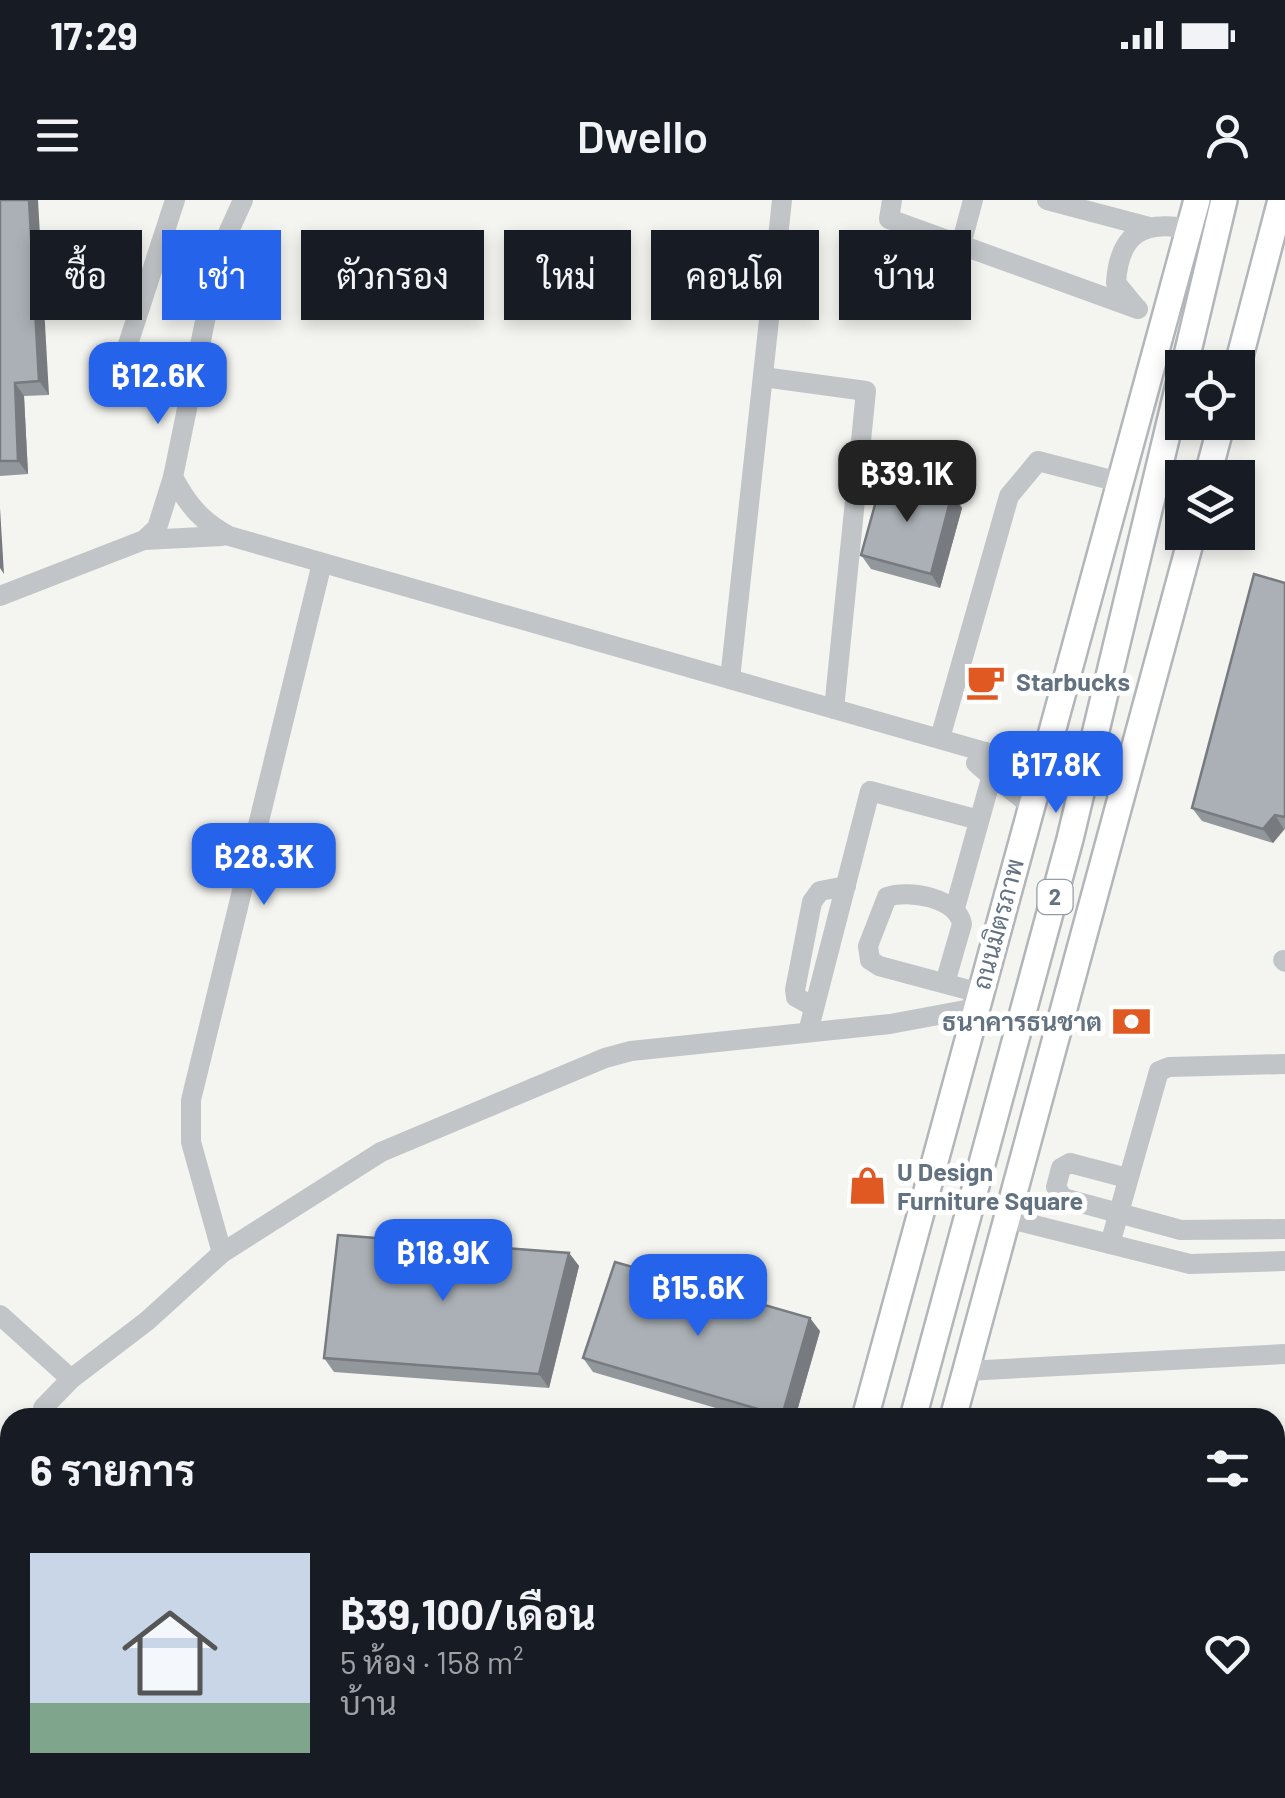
<!DOCTYPE html>
<html lang="th">
<head>
<meta charset="utf-8">
<style>
	:root { --surface:#171b24; --page:#20242c; --text:#f1f3f6; --muted:#9ea1a6; --line:#363941; --accent:#2563eb }
	body { margin:0; font-family:Barlow,Sarabun,sans-serif; background:var(--page); color:var(--text); height:100vh; display:flex; flex-direction:column; font-size:38px; white-space:nowrap }
	* { box-sizing:border-box; margin:0 }
	p { font-size:32px; color:var(--muted) }
	.icon { flex:none; width:55px; height:55px; fill:none; stroke:currentColor; stroke-width:2; stroke-linecap:round; stroke-linejoin:round }
	.map { position:relative; flex:1; overflow:hidden }
	.panel { position:absolute; left:0px; top:1208px; width:1285px; height:392px; display:flex; flex-direction:column; background:var(--surface); border-radius:30px 30px 0 0; box-shadow:0 5px 15px #0003 }
	.panel>* { flex:none }
	.guide { position:absolute; left:30px; top:30px; width:1225px; height:90px; display:flex; gap:20px }
	.controls { position:absolute; left:1165px; top:150px; display:grid; gap:20px }
	.controls a { display:grid; place-items:center; width:90px; height:90px; border-radius:0px; background:var(--surface); box-shadow:0 5px 15px #0003; font-size:50px }
	.price { position:absolute; translate:-50% -85px; padding:0 22px; border-radius:20px; background:var(--accent); color:#fff; font-size:32px; line-height:65px; filter:drop-shadow(0 2px 5px #0008) }
	.price::after { content:''; position:absolute; left:50%; top:60px; width:30px; height:22px; margin-left:-15px; background:inherit; clip-path:polygon(0 0,100% 0,50% 100%) }
	.price.on { background:#222; color:#fff }
	ul { padding:0; list-style:none }
	li { display:flex; align-items:center; gap:30px; height:250px; padding:0 30px }
	li+li { border-top:2px solid var(--line) }
	li span { display:grid; place-items:center; flex:none; width:280px; height:200px; border-radius:0px; color:#555 }
	li>.icon { margin-inline-start:auto }
	span .icon { width:120px; height:120px; fill:#fffc; stroke-width:1 }
	li b { font-size:42px }
	h2 { display:flex; justify-content:space-between; align-items:center; height:120px; padding:0 30px; font-size:42px }
	.chip { padding:0 35px; border-radius:0px; background:var(--surface); box-shadow:0 5px 15px #0003; font-size:35px; line-height:90px }
	.chip.on { background:var(--accent); color:#fff }
	.status { display:flex; justify-content:space-between; align-items:center; height:70px; padding:0 50px; background:var(--surface); direction:ltr }
	.status svg { height:28px; fill:currentColor }
	header { display:flex; justify-content:space-between; align-items:center; height:130px; padding:0 30px; background:var(--surface); font-size:45px; font-weight:600 }
	.map>svg:first-child { display:block }
	.built { fill:#e4e5e3 }
	.lines { fill:none; stroke-linecap:round; stroke-linejoin:round }
	.major-casing { stroke:#b2b6ba; stroke-width:30 }
	.minor { stroke:#c1c5c8; stroke-width:20 }
	.major { stroke:#fff; stroke-width:25 }
	.wall { fill:#92979c }
	.shaded-wall { fill:#777b7f }
	.building { fill:#aab0b5; stroke:#777b7f; stroke-width:2.5 }
	.labels { text-anchor:middle; stroke-width:10; stroke-linejoin:round; paint-order:stroke }
	.shield { fill:#fff; stroke:#929ca6; stroke-width:2.5 }
	.shield-label { font-size:22px; font-weight:bold; fill:#637280 }
	.poi-label { font-size:25px; font-weight:bold; fill:#637280; stroke:#fff; text-anchor:start }
	.street-label { font-size:25px; fill:#637280; stroke:#fff }
</style>
</head>
<body>
<div class="status"><b>17:29</b><svg viewBox="0 0 49 12"><path d="M0 12V9h3v3zM5 12V6h3v6zM10 12V3h3v9zM15 12V0h3v12zM26 1h20v11H26zM47 4h2v5h-2z"/></svg></div>
<header><svg class="icon" aria-label="menu" viewBox="0 0 24 24"><path d="M4 6h16M4 12h16M4 18h16"/></svg>Dwello<svg class="icon" aria-label="person" viewBox="0 0 24 24"><circle cx="12" cy="8" r="4"/><path d="M4 21q1-7 8-7t8 7"/></svg></header>
<div class="map">
<svg width="1285" height="1598" viewBox="0 0 1285 1598">
	<rect width="100%" height="100%" fill="#f4f4f0"/>
	<polygon class="built" points="0,1558 10,1558 10,1590 737,1590 735,1598 0,1598"/>
	<g class="lines">
		<defs>
			<g id="major">
				<polyline points="1184,168 1224,0"/>
				<polyline points="1237,168 1281,0"/>
				<polyline points="1207,278 1222,222"/>
				<polyline points="865,1218 1197,0"/>
				<polyline points="913,1218 1070,639 1182,172"/>
				<polyline points="953,1218 1193,332"/>
				<polyline points="763,1598 766,1590"/>
				<polyline points="809,1598 811,1590"/>
				<polyline points="845,1598 847,1590"/>
			</g>
		</defs>
		<use href="#major" class="major-casing"/>
		<g class="minor">
			<polyline points="892,0 889,19 1138,109"/>
			<polyline points="1047,0 1149,27"/>
			<polyline points="961,45 973,0"/>
			<path d="M1135 106 1116 83C1119 35 1142 19 1189 29"/>
			<polyline points="763,177 866,191 834,509"/>
			<polyline points="116,181 175,0"/>
			<path d="M173 277C188 305 201 321 229 336L1041 568"/>
			<polyline points="144,340 222,336"/>
			<polyline points="0,396 144,340 157,328 173,277 219,53 243,0"/>
			<polyline points="730,479 782,0"/>
			<polyline points="940,538 1009,296 1038,261 1119,282"/>
			<path d="M985 552 976 563C992 579 1014 589 1031 607"/>
			<polyline points="955,708 992,575"/>
			<polyline points="1283,760 1285,762"/>
			<path d="M945 783 962 724C957 698 909 689 887 697L868 746 870 760 879 766 980 793"/>
			<polyline points="814,807 796,797 795,790 812,702 820,691 846,686"/>
			<polyline points="808,832 870,591 979,620"/>
			<polyline points="1127,978 1070,963 1061,968 1056,987 1063,998 1181,1030 1285,1029"/>
			<polyline points="1006,1018 1190,1064 1285,1061"/>
			<polyline points="1110,1044 1159,871 1169,867 1285,864"/>
			<polyline points="222,1053 191,942 191,900 322,363"/>
			<polyline points="0,1115 71,1179"/>
			<polyline points="966,1171 1285,1154"/>
			<polyline points="44,1218 43,1208 71,1179 147,1121 222,1053 381,952 605,858 631,851 890,824 976,808"/>
			<polyline points="0,1330 10,1324"/>
			<polyline points="1275,1356 1285,1355"/>
			<polyline points="1275,1459 1285,1458"/>
			<polyline points="0,1563 10,1517 7,1397 10,1382"/>
			<polyline points="1275,1568 1285,1568"/>
			<polyline points="1138,1598 1144,1590"/>
		</g>
		<use href="#major" class="major"/>
	</g>
	<g class="wall">
		<polygon points="0,0 49,195 24,196 28,274 0,276"/>
		<polygon points="952,294 962,308 940,388 871,369 861,355"/>
		<polygon points="1285,383 1285,629 1273,643 1202,621 1192,608"/>
		<polygon points="569,1053 579,1066 549,1188 334,1172 324,1158"/>
		<polygon points="820,1131 795,1218 750,1218 593,1172 583,1158"/>
	</g>
	<g class="shaded-wall">
		<polygon points="29,0 38,0 49,195 39,181"/>
		<polygon points="15,183 24,196 28,274 18,261"/>
		<polygon points="952,294 962,308 940,388 931,374"/>
		<polygon points="0,308 4,374 0,368"/>
		<polygon points="1275,615 1284,629 1273,643 1263,629"/>
		<polygon points="569,1053 579,1066 549,1188 539,1174"/>
		<polygon points="810,1118 820,1131 795,1218 783,1218 782,1216"/>
	</g>
	<g class="building">
		<polygon points="0,0 29,0 39,181 15,183 18,261 0,261"/>
		<polygon points="883,276 952,294 931,374 861,355"/>
		<polygon points="1254,374 1285,383 1285,617 1275,615 1263,629 1192,608"/>
		<polygon points="338,1035 569,1053 539,1174 324,1158"/>
		<polygon points="615,1062 810,1118 782,1216 583,1158"/>
	</g>
	<defs>
		<symbol id="cafe-bare" viewBox="-9 -9 18 18"><path d="M-5.5-4.5H6V0H3Q3 3.5 0 3.5H-2.5Q-5.5 3.5-5.5 0ZM3-3.2v2h1.7v-2ZM-6 4.5H4V6H-6Z" fill="#e05923" stroke="#fff" stroke-width="2.5" paint-order="stroke"/></symbol>
		<symbol id="bank-bare" viewBox="-9 -9 18 18"><path d="M-6-4H6V4H-6ZM0-2.3a2.3 2.3 0 1 0 0 4.6a2.3 2.3 0 1 0 0-4.6Z" fill="#e05923" stroke="#fff" stroke-width="2.5" paint-order="stroke"/></symbol>
		<symbol id="shop-bare" viewBox="-9 -9 18 18"><path d="M-5-2.5h2.3a2.7 3.5 0 0 1 5.4 0H5L5.5 6h-11ZM-1.5-2.5h3a1.5 2.3 0 0 0-3 0Z" fill="#e05923" stroke="#fff" stroke-width="2.5" paint-order="stroke"/></symbol>
	</defs>
	<g fill-rule="evenodd">
		<use href="#cafe-bare" x="958" y="454" width="55" height="55"/>
		<use href="#bank-bare" x="1104" y="794" width="55" height="55"/>
		<use href="#shop-bare" x="840" y="958" width="55" height="55"/>
	</g>
	<g class="labels">
		<rect class="shield" x="1037.5" y="680" width="35" height="34" rx="8"/>
		<g class="shield-label">
			<text x="1055" y="705">2</text>
		</g>
		<g class="poi-label">
			<text x="1016" y="491">Starbucks</text>
			<text x="1102" y="831" text-anchor="end">ธนาคารธนชาต</text>
			<text x="897" y="981">U Design<tspan x="897" dy="29">Furniture Square</tspan></text>
		</g>
		<g class="street-label">
			<text transform="translate(998 724) rotate(-75)" y="9">ถนนมิตรภาพ</text>
		</g>
	</g>
</svg>
<div class="controls">
<a><svg class="icon" aria-label="locate" viewBox="0 0 24 24"><circle cx="12" cy="12" r="6"/><path d="M12 2v4M12 18v4M2 12h4M18 12h4"/></svg></a>
<a><svg class="icon" aria-label="layers" viewBox="0 0 24 24"><path d="M12 4l9 5-9 5-9-5zM3 14l9 5 9-5"/></svg></a>
</div>
<b class="price" style="left:158px;top:227px">฿12.6K</b>
<b class="price on" style="left:907px;top:325px">฿39.1K</b>
<b class="price" style="left:1056px;top:616px">฿17.8K</b>
<b class="price" style="left:264px;top:708px">฿28.3K</b>
<b class="price" style="left:443px;top:1104px">฿18.9K</b>
<b class="price" style="left:698px;top:1139px">฿15.6K</b>
<div class="guide">
<a class="chip">ซื้อ</a>
<a class="chip on">เช่า</a>
<a class="chip">ตัวกรอง</a>
<a class="chip">ใหม่</a>
<a class="chip">คอนโด</a>
<a class="chip">บ้าน</a>
</div>
<section class="panel">
<h2>6 รายการ<svg class="icon" aria-label="filters" viewBox="0 0 24 24"><path d="M4 7h16M4 17h16"/><circle cx="9" cy="7" r="2"/><circle cx="15" cy="17" r="2"/></svg></h2>
<ul>
<li><span style="background:linear-gradient(#c9d6e8 75%,#7fa58c 0)"><svg class="icon" aria-label="home" viewBox="0 0 24 24"><path d="M3 11l9-7 9 7M6 9v11h12V9"/></svg></span><div><b>฿39,100/เดือน</b><p>5 ห้อง · 158 m²</p><p>บ้าน</p></div><svg class="icon" aria-label="heart" viewBox="0 0 24 24"><path d="M12 20l-8-8c-3-5 5-10 8-4 3-6 11-1 8 4z"/></svg></li>
</ul>
</section>
</div>
</body>
</html>
